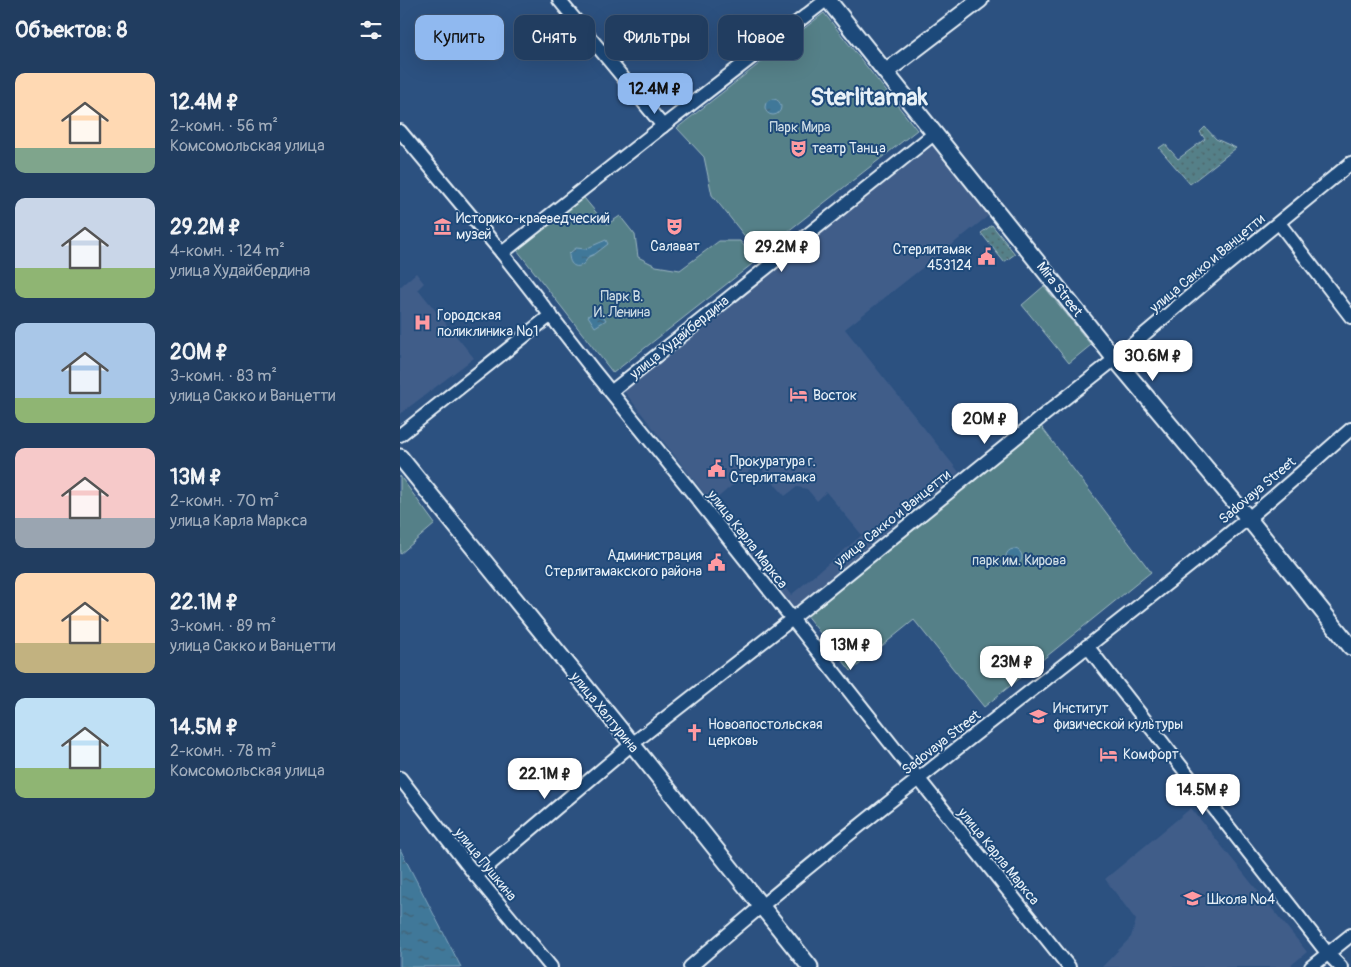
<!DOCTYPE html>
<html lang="ru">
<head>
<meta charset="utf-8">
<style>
	:root { --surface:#213d60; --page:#2d4869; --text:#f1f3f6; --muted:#a2aebd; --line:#3e5675; --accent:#90b9f0 }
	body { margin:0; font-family:Pangolin,sans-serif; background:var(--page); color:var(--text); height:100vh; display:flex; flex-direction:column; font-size:19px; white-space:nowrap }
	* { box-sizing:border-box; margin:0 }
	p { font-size:16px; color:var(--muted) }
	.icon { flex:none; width:28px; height:28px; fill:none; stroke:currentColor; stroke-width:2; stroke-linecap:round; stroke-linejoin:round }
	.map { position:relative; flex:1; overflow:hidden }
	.sheet { display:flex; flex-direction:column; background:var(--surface); width:400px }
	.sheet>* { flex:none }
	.top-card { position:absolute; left:15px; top:15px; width:475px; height:45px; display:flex; gap:10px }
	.price { position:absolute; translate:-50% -42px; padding:0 11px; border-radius:10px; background:#fff; color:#222; font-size:16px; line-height:32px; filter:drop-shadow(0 1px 2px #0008) }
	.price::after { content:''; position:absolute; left:50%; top:30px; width:15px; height:11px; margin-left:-8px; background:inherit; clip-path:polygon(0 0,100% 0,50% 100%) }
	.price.selected { background:var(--accent); color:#111 }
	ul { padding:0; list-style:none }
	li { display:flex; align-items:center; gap:15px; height:125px; padding:0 15px }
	li span { display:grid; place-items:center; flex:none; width:140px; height:100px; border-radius:10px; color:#555 }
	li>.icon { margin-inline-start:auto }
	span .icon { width:60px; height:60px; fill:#fffc; stroke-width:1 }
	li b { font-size:21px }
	h2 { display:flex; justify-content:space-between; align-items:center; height:60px; padding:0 15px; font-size:21px }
	.tag { padding:0 18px; border-radius:10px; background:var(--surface); box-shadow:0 5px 20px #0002,0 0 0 1px var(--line); font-size:18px; line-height:45px }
	.tag.selected { background:var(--accent); color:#111 }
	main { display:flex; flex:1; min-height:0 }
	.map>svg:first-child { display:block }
	.built { fill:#3f5d89; fill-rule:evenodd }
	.grass { fill:url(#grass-dots); stroke:#9eb8c0 }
	.park { fill:#558088; stroke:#9eb8c0 }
	.water { fill:url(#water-ripples); stroke:#83a8bf }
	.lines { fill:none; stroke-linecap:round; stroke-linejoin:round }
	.minor-casing { stroke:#e8f1f8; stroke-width:16 }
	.major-casing { stroke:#e8f1f8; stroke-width:19 }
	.minor { stroke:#1f4a7a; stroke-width:12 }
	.major { stroke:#1f4a7a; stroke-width:15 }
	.labels { text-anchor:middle; stroke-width:4; stroke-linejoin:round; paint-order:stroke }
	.park-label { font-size:14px; fill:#d2e0e7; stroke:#1f4a7a }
	.poi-label { font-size:14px; fill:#e8f1f8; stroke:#1f4a7a; text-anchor:start }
	.street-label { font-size:14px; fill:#e8f1f8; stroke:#1f4a7a }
	.town-label { font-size:24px; font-weight:bold; fill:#e8f1f8; stroke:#1f4a7a }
</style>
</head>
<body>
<main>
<section class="sheet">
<h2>Объектов: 8<svg class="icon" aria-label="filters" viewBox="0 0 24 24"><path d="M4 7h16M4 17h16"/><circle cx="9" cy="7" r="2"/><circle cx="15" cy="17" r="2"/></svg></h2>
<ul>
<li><span style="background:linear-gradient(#ffd9b3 75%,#7fa58c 0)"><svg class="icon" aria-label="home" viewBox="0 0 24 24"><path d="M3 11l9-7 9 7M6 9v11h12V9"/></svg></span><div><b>12.4M ₽</b><p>2-комн. · 56 m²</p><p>Комсомольская улица</p></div></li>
<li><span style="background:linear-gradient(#c9d6e8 70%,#8fb573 0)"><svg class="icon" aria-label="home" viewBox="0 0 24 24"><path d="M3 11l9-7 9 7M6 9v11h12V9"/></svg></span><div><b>29.2M ₽</b><p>4-комн. · 124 m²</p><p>улица Худайбердина</p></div></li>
<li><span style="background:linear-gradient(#a9c7e8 75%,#8fb573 0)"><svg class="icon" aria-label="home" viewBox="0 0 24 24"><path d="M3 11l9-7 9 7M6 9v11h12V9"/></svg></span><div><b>20M ₽</b><p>3-комн. · 83 m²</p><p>улица Сакко и Ванцетти</p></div></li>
<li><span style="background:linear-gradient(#f6c9c9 70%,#9aa5b1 0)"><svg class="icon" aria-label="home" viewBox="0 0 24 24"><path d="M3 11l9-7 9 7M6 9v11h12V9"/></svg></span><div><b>13M ₽</b><p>2-комн. · 70 m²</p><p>улица Карла Маркса</p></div></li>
<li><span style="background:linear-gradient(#ffd9b3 70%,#c2b280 0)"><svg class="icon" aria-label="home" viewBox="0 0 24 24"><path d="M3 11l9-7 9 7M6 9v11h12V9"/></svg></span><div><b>22.1M ₽</b><p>3-комн. · 89 m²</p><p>улица Сакко и Ванцетти</p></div></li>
<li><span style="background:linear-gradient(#bfe0f5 70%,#8fb573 0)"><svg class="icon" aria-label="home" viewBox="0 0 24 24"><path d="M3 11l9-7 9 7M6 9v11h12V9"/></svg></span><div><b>14.5M ₽</b><p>2-комн. · 78 m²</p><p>Комсомольская улица</p></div></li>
</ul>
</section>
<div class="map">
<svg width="951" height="967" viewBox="0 0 951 967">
	<defs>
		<pattern id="grass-dots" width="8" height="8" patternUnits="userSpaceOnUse" patternTransform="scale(1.25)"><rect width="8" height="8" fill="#558088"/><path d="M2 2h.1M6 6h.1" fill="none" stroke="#4e676c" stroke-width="1.8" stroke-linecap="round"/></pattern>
		<pattern id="water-ripples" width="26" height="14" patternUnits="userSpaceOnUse" patternTransform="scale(1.25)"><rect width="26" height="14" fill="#407899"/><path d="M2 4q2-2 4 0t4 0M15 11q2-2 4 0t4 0" fill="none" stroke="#436072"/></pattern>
	</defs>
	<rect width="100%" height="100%" fill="#2c5180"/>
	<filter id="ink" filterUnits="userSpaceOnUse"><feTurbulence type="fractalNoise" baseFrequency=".02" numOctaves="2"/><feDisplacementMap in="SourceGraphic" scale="10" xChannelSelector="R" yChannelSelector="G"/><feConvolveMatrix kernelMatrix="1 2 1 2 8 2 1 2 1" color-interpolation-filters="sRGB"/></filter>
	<g filter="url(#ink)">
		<g class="built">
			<path d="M536 143 592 213 445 329 559 472 394 608 223 390ZM357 464 385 496 397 487 407 489 417 501 426 492 462 535 391 595 314 501Z"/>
			<polygon points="16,273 24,283 18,289 74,358 0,414 0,287"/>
			<polygon points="791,808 907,952 889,967 702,967 731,937 736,920 705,879"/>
		</g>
		<g class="grass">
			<polygon points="805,127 816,139 836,148 790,184 759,148 765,144 778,159 805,139 800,132"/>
			<polygon points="592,225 615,254 604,262 581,233"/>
		</g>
		<g class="park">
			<polygon points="424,13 517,130 359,254 312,195 304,157 277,128"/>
			<polygon points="180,193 204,222 208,224 220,216 235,235 238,257 256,266 280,270 319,241 340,241 356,261 213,373 114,246"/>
			<polygon points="644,286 691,345 669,363 622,305"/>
			<polygon points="640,425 751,572 584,707 514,620 451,671 405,614"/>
			<polygon points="0,476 35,524 0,554"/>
		</g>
		<g class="water">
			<circle cx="373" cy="107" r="8"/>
			<path d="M206 240 208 244 195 254 188 257C183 270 169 270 169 254L171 252 176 248 185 249Z"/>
			<polygon points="199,309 206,320 195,327 188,316"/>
			<circle cx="614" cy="557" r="8"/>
			<polygon points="0,849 61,967 0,967"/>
		</g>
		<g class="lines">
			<defs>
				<g id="minor">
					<polyline points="159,0 263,126"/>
					<polyline points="0,131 102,253 193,370 287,486 518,778 669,967"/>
					<polyline points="879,223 951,317"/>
					<polyline points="102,253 263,126 426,0"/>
					<polyline points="211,392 535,133"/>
					<polyline points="0,435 151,315"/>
					<polyline points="687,646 928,954 941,967"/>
					<polyline points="0,778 76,876 151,967"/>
					<polyline points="76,876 232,744 392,619 649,411 715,359 817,273 951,163"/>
					<path d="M290 967C470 810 663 670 847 519 883 490 916 459 951 429"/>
					<polyline points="911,967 951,935"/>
				</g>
				<g id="major">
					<polyline points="428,0 715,359 848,518 951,647"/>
					<polyline points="487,71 580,0"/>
					<polyline points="0,457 232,744 410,967"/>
				</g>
			</defs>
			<use href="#minor" class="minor-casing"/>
			<use href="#major" class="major-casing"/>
			<use href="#minor" class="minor"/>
			<use href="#major" class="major"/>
		</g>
	</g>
	<defs>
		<symbol id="theatre-bare" viewBox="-9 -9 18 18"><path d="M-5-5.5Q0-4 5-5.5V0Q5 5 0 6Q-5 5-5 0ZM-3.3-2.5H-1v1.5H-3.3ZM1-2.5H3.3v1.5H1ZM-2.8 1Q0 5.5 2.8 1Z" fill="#ff9aa2" stroke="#1f4a7a" stroke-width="2.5" paint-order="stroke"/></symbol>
		<symbol id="museum-bare" viewBox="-9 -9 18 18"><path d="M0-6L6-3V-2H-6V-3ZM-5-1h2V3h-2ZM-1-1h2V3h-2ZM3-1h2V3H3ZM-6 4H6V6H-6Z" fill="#ff9aa2" stroke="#1f4a7a" stroke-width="2.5" paint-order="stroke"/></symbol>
		<symbol id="civic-bare" viewBox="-9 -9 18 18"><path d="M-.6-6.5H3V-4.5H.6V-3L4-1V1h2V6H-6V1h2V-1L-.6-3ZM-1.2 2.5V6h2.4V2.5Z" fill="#ff9aa2" stroke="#1f4a7a" stroke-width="2.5" paint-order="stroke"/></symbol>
		<symbol id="hospital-bare" viewBox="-9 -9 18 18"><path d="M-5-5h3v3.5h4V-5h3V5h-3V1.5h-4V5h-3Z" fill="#ff9aa2" stroke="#1f4a7a" stroke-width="2.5" paint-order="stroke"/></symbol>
		<symbol id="hotel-bare" viewBox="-9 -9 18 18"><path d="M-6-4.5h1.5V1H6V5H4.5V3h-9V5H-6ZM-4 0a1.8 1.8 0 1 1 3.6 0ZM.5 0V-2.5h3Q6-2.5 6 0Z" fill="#ff9aa2" stroke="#1f4a7a" stroke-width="2.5" paint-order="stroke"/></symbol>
		<symbol id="university-bare" viewBox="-9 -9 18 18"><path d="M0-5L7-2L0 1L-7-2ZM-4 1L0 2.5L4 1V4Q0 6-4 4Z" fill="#ff9aa2" stroke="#1f4a7a" stroke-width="2.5" paint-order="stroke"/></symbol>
		<symbol id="church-bare" viewBox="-9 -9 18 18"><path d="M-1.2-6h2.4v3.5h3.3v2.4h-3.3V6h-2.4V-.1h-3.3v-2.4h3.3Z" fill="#ff9aa2" stroke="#1f4a7a" stroke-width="2.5" paint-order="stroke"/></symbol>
		<symbol id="school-bare" viewBox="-9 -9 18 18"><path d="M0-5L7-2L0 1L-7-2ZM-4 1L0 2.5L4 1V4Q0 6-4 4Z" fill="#ff9aa2" stroke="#1f4a7a" stroke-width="2.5" paint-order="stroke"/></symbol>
	</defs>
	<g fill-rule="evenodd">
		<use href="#theatre-bare" x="386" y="136" width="25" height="25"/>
		<use href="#museum-bare" x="30" y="214" width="25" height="25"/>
		<use href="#theatre-bare" x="262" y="214" width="25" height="25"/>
		<use href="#civic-bare" x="574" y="244" width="25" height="25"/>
		<use href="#hospital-bare" x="10" y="310" width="25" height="25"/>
		<use href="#hotel-bare" x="386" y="382" width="25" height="25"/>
		<use href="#civic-bare" x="304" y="456" width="25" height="25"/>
		<use href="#civic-bare" x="304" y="550" width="25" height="25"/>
		<use href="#university-bare" x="626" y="704" width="25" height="25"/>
		<use href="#church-bare" x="282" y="720" width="25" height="25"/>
		<use href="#hotel-bare" x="696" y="742" width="25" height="25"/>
		<use href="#school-bare" x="780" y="886" width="25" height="25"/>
	</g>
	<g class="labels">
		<g class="park-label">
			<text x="400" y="132">Парк Мира</text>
			<text x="222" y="301">Парк В.<tspan x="222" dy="16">И. Ленина</tspan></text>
			<text x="619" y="565">парк им. Кирова</text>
		</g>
		<g class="poi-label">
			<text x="412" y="153">театр Танца</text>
			<text x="56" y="223">Историко-краеведческий<tspan x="56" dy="16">музей</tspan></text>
			<text x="275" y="251" text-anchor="middle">Салават</text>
			<text x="572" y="254" text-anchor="end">Стерлитамак<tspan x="572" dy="16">453124</tspan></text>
			<text x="37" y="320">Городская<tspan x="37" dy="16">поликлиника №1</tspan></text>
			<text x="413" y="400">Восток</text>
			<text x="330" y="466">Прокуратура г.<tspan x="330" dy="16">Стерлитамака</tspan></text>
			<text x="302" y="560" text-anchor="end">Администрация<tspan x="302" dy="16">Стерлитамакского района</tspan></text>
			<text x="653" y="713">Институт<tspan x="653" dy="16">физической культуры</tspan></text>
			<text x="308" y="729">Новоапостольская<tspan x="308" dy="16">церковь</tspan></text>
			<text x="723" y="759">Комфорт</text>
			<text x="807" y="904">Школа №4</text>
		</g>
		<g class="street-label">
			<text transform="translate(807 263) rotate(-40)" y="5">улица Сакко и Ванцетти</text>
			<text transform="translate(660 289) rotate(52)" y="5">Mira Street</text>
			<text transform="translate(279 337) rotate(-39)" y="5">улица Худайбердина</text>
			<text transform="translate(857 490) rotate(-40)" y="5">Sadovaya Street</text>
			<text transform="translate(492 518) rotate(-39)" y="5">улица Сакко и Ванцетти</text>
			<text transform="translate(348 539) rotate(52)" y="5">улица Карла Маркса</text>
			<text transform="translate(205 712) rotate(51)" y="5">улица Халтурина</text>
			<text transform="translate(541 742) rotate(-38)" y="5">Sadovaya Street</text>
			<text transform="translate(599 856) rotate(51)" y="5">улица Карла Маркса</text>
			<text transform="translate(86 864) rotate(51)" y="5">улица Пушкина</text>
		</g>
		<g class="town-label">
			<text x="469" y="105">Sterlitamak</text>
		</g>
	</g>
</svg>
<b class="price selected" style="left:255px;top:115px">12.4M ₽</b>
<b class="price" style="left:382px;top:273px">29.2M ₽</b>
<b class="price" style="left:753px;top:382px">30.6M ₽</b>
<b class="price" style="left:585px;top:445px">20M ₽</b>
<b class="price" style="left:451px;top:671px">13M ₽</b>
<b class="price" style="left:612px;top:688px">23M ₽</b>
<b class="price" style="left:145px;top:800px">22.1M ₽</b>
<b class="price" style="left:803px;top:816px">14.5M ₽</b>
<div class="top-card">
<a class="tag selected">Купить</a>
<a class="tag">Снять</a>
<a class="tag">Фильтры</a>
<a class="tag">Новое</a>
</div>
</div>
</main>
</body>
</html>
